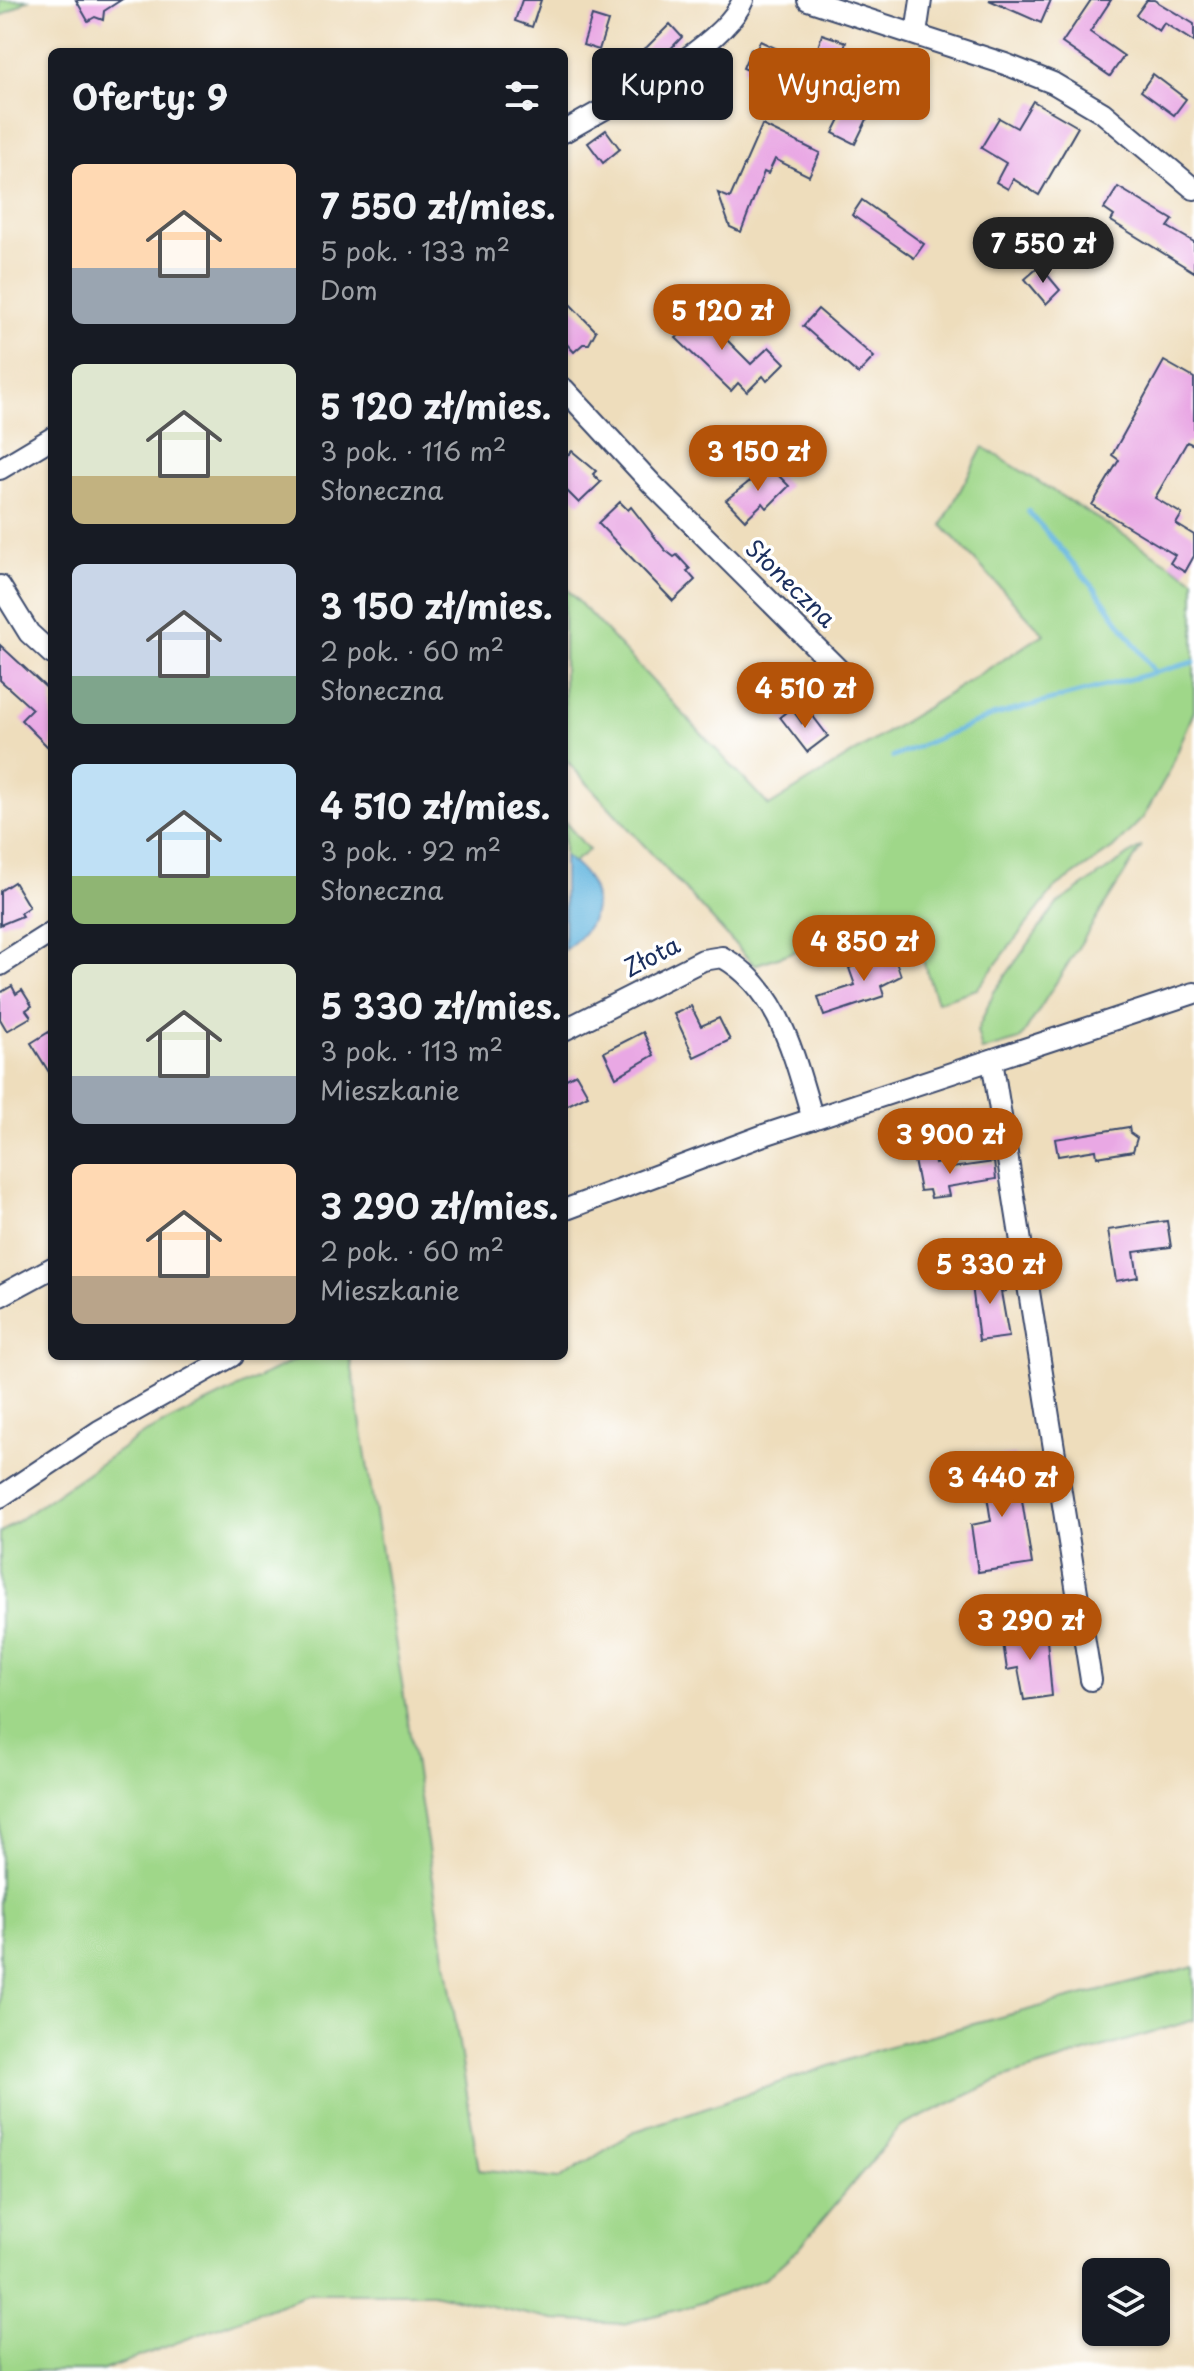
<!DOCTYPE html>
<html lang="pl">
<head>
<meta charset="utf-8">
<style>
	:root { --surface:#171b24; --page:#20242c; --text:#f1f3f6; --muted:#9ea1a6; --accent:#b45309 }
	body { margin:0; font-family:"Playpen Sans",sans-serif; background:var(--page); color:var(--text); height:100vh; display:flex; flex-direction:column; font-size:30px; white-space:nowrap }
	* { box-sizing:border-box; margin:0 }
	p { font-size:26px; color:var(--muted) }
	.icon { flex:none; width:44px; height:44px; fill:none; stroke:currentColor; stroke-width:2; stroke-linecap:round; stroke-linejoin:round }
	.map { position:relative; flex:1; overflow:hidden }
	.drawer { position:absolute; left:48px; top:48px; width:520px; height:1312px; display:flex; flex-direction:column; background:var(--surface); border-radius:12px; box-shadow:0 2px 6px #0004 }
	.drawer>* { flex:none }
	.guide { position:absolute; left:592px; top:48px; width:482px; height:72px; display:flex; gap:16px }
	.buttons { position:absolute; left:1082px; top:2258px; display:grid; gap:16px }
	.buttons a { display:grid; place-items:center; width:88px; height:88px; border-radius:12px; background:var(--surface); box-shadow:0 2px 6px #0004; font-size:40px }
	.price { position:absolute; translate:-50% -68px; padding:0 18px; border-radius:28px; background:var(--accent); color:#fff; font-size:26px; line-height:52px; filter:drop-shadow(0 2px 4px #0008) }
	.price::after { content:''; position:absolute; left:50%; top:48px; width:24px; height:18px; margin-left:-12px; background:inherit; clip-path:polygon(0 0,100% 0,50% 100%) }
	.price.active { background:#222; color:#fff }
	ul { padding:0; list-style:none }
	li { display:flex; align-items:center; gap:24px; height:200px; padding:0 24px }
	li span { display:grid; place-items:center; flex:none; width:224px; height:160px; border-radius:12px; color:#555 }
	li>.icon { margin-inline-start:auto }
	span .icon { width:96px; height:96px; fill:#fffc; stroke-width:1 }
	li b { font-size:34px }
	h2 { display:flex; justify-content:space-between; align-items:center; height:96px; padding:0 24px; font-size:34px }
	.pill { padding:0 28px; border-radius:12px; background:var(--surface); box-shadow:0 2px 6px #0004; font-size:28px; line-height:72px }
	.pill.active { background:var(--accent); color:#fff }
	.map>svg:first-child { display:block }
	.green { fill:#9fd789; stroke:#5d8374; stroke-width:2 }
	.water { fill:#64b6df; stroke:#40729e; stroke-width:2 }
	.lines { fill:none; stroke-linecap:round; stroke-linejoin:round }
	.stream { stroke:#64b6df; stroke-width:5 }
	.building { fill:#e9a8e4 }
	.minor-casing { stroke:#3b496c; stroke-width:24 }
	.minor { stroke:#fff; stroke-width:20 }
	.labels { text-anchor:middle; stroke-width:7; stroke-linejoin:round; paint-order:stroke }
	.street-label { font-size:24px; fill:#1b2f5e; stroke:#fff }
</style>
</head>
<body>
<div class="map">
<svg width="1194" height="2371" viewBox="0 0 1194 2371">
	<rect width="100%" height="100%" fill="#fff"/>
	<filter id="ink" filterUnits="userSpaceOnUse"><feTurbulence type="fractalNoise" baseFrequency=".0125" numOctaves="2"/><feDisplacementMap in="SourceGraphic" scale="16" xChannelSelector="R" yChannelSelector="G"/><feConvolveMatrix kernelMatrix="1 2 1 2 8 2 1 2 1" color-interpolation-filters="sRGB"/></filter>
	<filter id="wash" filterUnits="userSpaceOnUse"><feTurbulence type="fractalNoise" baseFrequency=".006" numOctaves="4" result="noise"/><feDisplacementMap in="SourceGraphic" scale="32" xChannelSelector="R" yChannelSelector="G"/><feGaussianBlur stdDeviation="1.8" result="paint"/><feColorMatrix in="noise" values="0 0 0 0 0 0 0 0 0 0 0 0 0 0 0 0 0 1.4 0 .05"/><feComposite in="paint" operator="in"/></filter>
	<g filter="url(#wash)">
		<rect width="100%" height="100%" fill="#eeddbc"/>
		<g class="green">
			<polygon points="0,0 28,0 0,17"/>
			<polygon points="983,447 1194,579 1194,711 1170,770 1143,818 1113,848 1054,889 977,989 937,1002 907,914 754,965 564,758 564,586 769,806 1044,634 942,525"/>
			<polygon points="564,821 589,850 564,869"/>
			<polygon points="1142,846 1020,1040 982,1051 977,1031 994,992 1057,904"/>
			<polygon points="303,1356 350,1356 479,2170 559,2179 636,2131 883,2048 1194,1966 1194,2020 1003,2078 900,2127 799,2248 765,2279 692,2306 623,2324 553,2320 432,2293 310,2293 101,2371 0,2371 0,1533 143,1434"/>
		</g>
		<path class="water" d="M564 856C605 884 606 921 564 950Z"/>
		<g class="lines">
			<g class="stream">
				<polyline points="1028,511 1096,590 1153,670"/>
				<polyline points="893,757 992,716 1194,662"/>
			</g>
		</g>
		<g id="blocks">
			<g class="building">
				<polygon points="76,0 121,0 104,11 103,20 95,17 88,21"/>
				<polygon points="522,0 541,0 532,27 515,21"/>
				<polygon points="989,0 1051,0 1041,23"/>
				<polygon points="1091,0 1111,0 1090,32 1124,56 1110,76 1062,43"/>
				<polygon points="1147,0 1154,0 1194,24 1194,42 1164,23 1159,31 1136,15"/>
				<polygon points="592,16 608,21 599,50 583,45"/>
				<polygon points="670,24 682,37 658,62 629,80 619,65 647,47"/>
				<polygon points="822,34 846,42 839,66 815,58"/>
				<polygon points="760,41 784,52 780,62 783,69 775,71 771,80 743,68 751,49 756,51"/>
				<polygon points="1153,74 1186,99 1174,115 1141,91"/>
				<polygon points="850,99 872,109 855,144 833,133"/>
				<polygon points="1033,101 1078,127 1039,195 1013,179 1008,189 996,182 1006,163 981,148 999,118 1017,128"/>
				<polygon points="762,125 820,153 809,176 775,159 768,174 764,172 741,232 730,227 718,193 730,198"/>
				<polygon points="606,130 620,149 603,163 588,143"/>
				<polygon points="1118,187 1173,220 1168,227 1194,242 1194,272 1111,221 1114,216 1104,209"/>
				<polygon points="862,200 924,244 914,258 852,215"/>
				<polygon points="1040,266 1060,290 1046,304 1025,279"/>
				<polygon points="564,298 596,331 589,344 583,344 574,352 564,341"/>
				<polygon points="687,300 751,364 769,347 785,363 767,381 763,376 747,392 738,383 731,391 676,338 685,330 671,316"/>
				<polygon points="818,309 874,357 858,374 803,326"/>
				<polygon points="1164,361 1194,378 1194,445 1187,442 1155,498 1182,514 1176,524 1194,535 1194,556 1185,572 1170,563 1175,555 1092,505 1119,460 1112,455"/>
				<polygon points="572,451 596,471 593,474 601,482 579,503 564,488 564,459"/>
				<polygon points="769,466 789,486 767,508 763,503 745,520 726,500"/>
				<polygon points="620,502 628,510 631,507 665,550 674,557 677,555 690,569 687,571 695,580 673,601 598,523"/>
				<polygon points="0,645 52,693 52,751 21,720 32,709 0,680"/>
				<polygon points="791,708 802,723 812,715 828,736 807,752 780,717"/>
				<polygon points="14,882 29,907 20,913 22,916 0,925 0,891"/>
				<polygon points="891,947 901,976 881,986 884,996 824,1016 818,997 855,985 849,968 869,958 868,955"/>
				<polygon points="12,986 16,994 22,990 32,1006 26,1010 31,1017 7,1031 0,1019 0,993"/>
				<polygon points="691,1006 701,1026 719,1018 730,1040 694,1057 674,1014"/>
				<polygon points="52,1030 52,1077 31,1043"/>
				<polygon points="643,1032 654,1055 616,1077 604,1052"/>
				<polygon points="576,1074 588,1095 564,1107 564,1080"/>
				<polygon points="1129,1127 1130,1133 1137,1138 1133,1151 1097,1157 1096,1150 1058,1156 1055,1139"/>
				<polygon points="934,1157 935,1164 943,1162 945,1169 994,1162 996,1179 947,1187 949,1196 931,1198 929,1190 920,1191 914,1160"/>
				<polygon points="1167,1221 1171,1247 1134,1252 1138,1277 1116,1281 1108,1230"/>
				<polygon points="1003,1272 1006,1291 1001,1292 1009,1337 979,1341 971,1277"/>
				<polygon points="1015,1455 1032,1564 978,1572 971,1525 991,1521 981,1459"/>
				<polygon points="1046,1629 1052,1696 1024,1700 1018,1668 1007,1670 1002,1636"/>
			</g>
		</g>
	</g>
	<g filter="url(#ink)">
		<use href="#blocks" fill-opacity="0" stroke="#3b496c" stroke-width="2"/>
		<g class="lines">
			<defs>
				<g id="minor">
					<polyline points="808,0 1005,64 1053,83 1102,112 1194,189"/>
					<polyline points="916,34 921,0"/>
					<path d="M564 132C611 104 723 49 743 0"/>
					<polyline points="564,389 652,484 847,678"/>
					<polyline points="0,469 52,438"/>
					<polyline points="0,586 29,633 52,654"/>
					<polyline points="0,965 52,932"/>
					<path d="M564 1030 703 960 722 957C781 989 795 1061 813 1119"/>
					<polyline points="992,1060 1091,1680"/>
					<polyline points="564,1210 764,1135 1194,993"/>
					<polyline points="0,1296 52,1268"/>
					<polyline points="0,1497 99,1431 232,1356"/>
				</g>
			</defs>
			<use href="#minor" class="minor-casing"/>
			<use href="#minor" class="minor"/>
		</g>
	</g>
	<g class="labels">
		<g class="street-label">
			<text transform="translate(790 584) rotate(44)" y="8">Słoneczna</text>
			<text transform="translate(652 957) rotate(-27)" y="8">Złota</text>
		</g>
	</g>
</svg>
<div class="buttons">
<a><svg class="icon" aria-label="layers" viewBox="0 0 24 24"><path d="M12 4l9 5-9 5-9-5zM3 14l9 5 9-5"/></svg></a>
</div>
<b class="price active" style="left:1043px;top:285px">7 550 zł</b>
<b class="price" style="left:722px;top:352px">5 120 zł</b>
<b class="price" style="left:758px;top:493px">3 150 zł</b>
<b class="price" style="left:805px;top:730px">4 510 zł</b>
<b class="price" style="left:864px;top:983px">4 850 zł</b>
<b class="price" style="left:950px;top:1176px">3 900 zł</b>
<b class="price" style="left:990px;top:1306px">5 330 zł</b>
<b class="price" style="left:1002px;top:1519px">3 440 zł</b>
<b class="price" style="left:1030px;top:1662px">3 290 zł</b>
<div class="guide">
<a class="pill">Kupno</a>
<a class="pill active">Wynajem</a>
</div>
<section class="drawer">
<h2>Oferty: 9<svg class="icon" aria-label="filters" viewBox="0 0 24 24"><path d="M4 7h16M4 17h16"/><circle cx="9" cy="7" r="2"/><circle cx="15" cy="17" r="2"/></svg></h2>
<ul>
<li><span style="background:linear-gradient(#ffd9b3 65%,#9aa5b1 0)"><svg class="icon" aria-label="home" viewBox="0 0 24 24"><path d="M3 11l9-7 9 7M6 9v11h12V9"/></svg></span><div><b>7 550 zł/mies.</b><p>5 pok. · 133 m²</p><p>Dom</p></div></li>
<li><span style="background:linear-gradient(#dfe7d0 70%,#c2b280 0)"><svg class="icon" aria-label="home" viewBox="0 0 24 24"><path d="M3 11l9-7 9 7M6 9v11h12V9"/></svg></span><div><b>5 120 zł/mies.</b><p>3 pok. · 116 m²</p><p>Słoneczna</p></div></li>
<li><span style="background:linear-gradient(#c9d6e8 70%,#7fa58c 0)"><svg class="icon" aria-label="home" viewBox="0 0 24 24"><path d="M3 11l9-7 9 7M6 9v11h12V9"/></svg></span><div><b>3 150 zł/mies.</b><p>2 pok. · 60 m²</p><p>Słoneczna</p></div></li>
<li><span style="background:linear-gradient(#bfe0f5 70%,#8fb573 0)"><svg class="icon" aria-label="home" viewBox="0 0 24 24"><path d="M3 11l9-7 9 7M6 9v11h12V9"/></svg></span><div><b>4 510 zł/mies.</b><p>3 pok. · 92 m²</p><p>Słoneczna</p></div></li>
<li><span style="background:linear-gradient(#dfe7d0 70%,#9aa5b1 0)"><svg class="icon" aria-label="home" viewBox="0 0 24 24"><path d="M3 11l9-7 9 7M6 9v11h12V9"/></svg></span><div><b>5 330 zł/mies.</b><p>3 pok. · 113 m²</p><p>Mieszkanie</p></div></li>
<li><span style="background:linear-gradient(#ffd9b3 70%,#b9a48a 0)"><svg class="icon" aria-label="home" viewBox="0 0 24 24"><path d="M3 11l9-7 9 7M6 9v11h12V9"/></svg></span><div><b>3 290 zł/mies.</b><p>2 pok. · 60 m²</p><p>Mieszkanie</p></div></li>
</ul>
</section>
</div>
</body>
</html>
